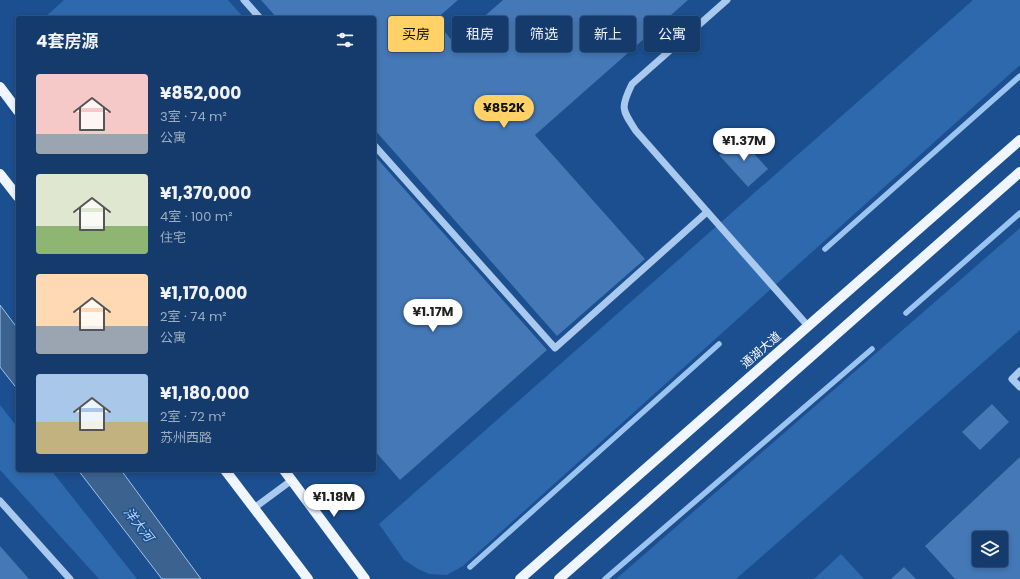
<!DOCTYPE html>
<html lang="zh">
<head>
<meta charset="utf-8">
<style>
	:root { --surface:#143b6b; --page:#214673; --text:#f1f3f6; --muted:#9dadc1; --line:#33557e; --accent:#ffd166 }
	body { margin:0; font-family:Poppins,"Noto Sans SC",sans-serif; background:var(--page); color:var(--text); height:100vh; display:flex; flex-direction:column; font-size:15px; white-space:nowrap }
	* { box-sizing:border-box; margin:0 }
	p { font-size:13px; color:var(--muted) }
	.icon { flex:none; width:22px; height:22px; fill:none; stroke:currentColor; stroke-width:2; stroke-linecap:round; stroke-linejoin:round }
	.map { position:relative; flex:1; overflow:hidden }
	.drawer { position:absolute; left:16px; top:16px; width:360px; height:456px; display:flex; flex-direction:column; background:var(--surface); border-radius:4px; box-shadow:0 2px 6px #0003,0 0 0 1px var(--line) }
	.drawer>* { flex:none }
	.banner { position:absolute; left:388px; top:16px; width:380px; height:36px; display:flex; gap:8px }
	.tools { position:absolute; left:972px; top:531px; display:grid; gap:8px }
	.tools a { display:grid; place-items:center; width:36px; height:36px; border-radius:4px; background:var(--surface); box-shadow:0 2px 6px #0003,0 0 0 1px var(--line); font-size:20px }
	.price { position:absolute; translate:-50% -34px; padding:0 9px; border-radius:14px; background:#fff; color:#222; font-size:13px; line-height:26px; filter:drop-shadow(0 1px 2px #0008) }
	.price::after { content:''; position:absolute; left:50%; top:24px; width:12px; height:9px; margin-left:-6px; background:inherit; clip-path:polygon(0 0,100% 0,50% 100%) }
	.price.active { background:var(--accent); color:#111 }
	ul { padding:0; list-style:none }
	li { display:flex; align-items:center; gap:12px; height:100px; padding:0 20px }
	li span { display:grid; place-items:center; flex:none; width:112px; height:80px; border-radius:4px; color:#555 }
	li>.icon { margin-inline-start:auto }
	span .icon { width:48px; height:48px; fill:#fffc; stroke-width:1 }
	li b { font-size:17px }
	h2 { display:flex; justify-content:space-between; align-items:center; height:48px; padding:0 20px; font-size:17px }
	.tag { padding:0 14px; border-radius:4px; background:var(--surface); box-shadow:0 2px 6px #0003,0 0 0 1px var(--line); font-size:14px; line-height:36px }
	.tag.active { background:var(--accent); color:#111 }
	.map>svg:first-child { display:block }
	.green { fill:#2e69ad }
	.water { fill:#3c6290; stroke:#9cc4f0 }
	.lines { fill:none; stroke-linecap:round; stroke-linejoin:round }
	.stream { stroke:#9cc4f0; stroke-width:5.5 }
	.building { fill:#4478b7; fill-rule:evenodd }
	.minor { stroke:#a9c9ee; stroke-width:7 }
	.major { stroke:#f0f6ff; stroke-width:10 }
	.labels { text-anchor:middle; stroke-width:3; stroke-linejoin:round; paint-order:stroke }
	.street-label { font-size:12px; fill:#fff; stroke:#1b4f8f }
	.water-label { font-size:13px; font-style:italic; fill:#b5d3f5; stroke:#1b4f8f }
</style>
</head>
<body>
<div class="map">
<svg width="1020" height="579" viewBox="0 0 1020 579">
	<rect width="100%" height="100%" fill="#1b4f8f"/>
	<g class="green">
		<polygon points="64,0 228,0 244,18 44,18"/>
		<polygon points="973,0 1020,0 1020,65 463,566 447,575 429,574 418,569 404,560 379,524"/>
		<polygon points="1020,228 1020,330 736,579 616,579"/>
		<polygon points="0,405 18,428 18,470 51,470 137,579 99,579 0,470"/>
		<polygon points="841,554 864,579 814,579"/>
	</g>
	<g class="water">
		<polygon points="0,305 18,329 18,390 0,367"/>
		<polygon points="78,470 121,470 201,579 162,579"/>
	</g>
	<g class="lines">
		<g class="stream">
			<polyline points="825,249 1020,76"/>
			<polyline points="906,313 1020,213"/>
			<polyline points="470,567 719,344"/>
			<polyline points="605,579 872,349"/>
		</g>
	</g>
	<g class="building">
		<polygon points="261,0 458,0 435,20 454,43 503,0 688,0 535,135 645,259 557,336 374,129 374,18 277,18"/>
		<polygon points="739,137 768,169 748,187 719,155"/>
		<polygon points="374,155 547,350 400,480 374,450"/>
		<polygon points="992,404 1009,422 980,450 962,432"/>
		<path d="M1020 457V579H955L925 546ZM979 538H1001V560H979Z"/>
		<polygon points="0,546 29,579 0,579"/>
		<polygon points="904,567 916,579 891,579"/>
	</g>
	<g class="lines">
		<g class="minor">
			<polyline points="244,0 260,18"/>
			<path d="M727 0 632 84C620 108 622 110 636 131L808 326"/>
			<polyline points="374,145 555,348 707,212"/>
			<polyline points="1020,371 1012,379 1020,387"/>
			<polyline points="0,501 70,579"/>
			<polyline points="254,508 292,480"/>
		</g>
		<g class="major">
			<polyline points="0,87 18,111"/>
			<polyline points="0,174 18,197"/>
			<polyline points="225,470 308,579"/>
			<polyline points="284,470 365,579"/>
			<polyline points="520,579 1020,140"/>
			<polyline points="559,579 1020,172"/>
		</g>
	</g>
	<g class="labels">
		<g class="street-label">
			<text transform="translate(761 350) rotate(-41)" y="4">通湖大道</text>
		</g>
		<g class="water-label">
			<text transform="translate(139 524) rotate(52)" y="5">洋大河</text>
		</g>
	</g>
</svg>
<div class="tools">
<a><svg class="icon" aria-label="layers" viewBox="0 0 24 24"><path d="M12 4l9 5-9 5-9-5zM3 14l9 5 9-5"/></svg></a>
</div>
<b class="price active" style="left:504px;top:129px">¥852K</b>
<b class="price" style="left:744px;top:162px">¥1.37M</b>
<b class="price" style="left:433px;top:333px">¥1.17M</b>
<b class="price" style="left:334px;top:518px">¥1.18M</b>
<div class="banner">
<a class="tag active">买房</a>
<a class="tag">租房</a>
<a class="tag">筛选</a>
<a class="tag">新上</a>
<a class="tag">公寓</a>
</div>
<section class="drawer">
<h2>4套房源<svg class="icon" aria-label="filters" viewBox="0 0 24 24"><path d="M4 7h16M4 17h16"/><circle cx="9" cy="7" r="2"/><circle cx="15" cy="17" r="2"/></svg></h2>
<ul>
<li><span style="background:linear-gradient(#f6c9c9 75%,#9aa5b1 0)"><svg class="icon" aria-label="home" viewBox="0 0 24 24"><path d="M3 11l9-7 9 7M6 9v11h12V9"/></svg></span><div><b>¥852,000</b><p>3室 · 74 m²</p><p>公寓</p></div></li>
<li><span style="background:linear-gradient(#dfe7d0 65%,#8fb573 0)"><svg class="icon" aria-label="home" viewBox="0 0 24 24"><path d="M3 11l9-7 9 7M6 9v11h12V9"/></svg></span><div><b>¥1,370,000</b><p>4室 · 100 m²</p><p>住宅</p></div></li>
<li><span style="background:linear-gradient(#ffd9b3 65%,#9aa5b1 0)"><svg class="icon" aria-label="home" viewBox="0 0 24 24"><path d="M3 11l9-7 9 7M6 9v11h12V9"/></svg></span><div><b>¥1,170,000</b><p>2室 · 74 m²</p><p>公寓</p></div></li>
<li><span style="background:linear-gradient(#a9c7e8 60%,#c2b280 0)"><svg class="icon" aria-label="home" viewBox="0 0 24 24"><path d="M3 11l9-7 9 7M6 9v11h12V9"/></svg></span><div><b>¥1,180,000</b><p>2室 · 72 m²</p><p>苏州西路</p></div></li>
</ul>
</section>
</div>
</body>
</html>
